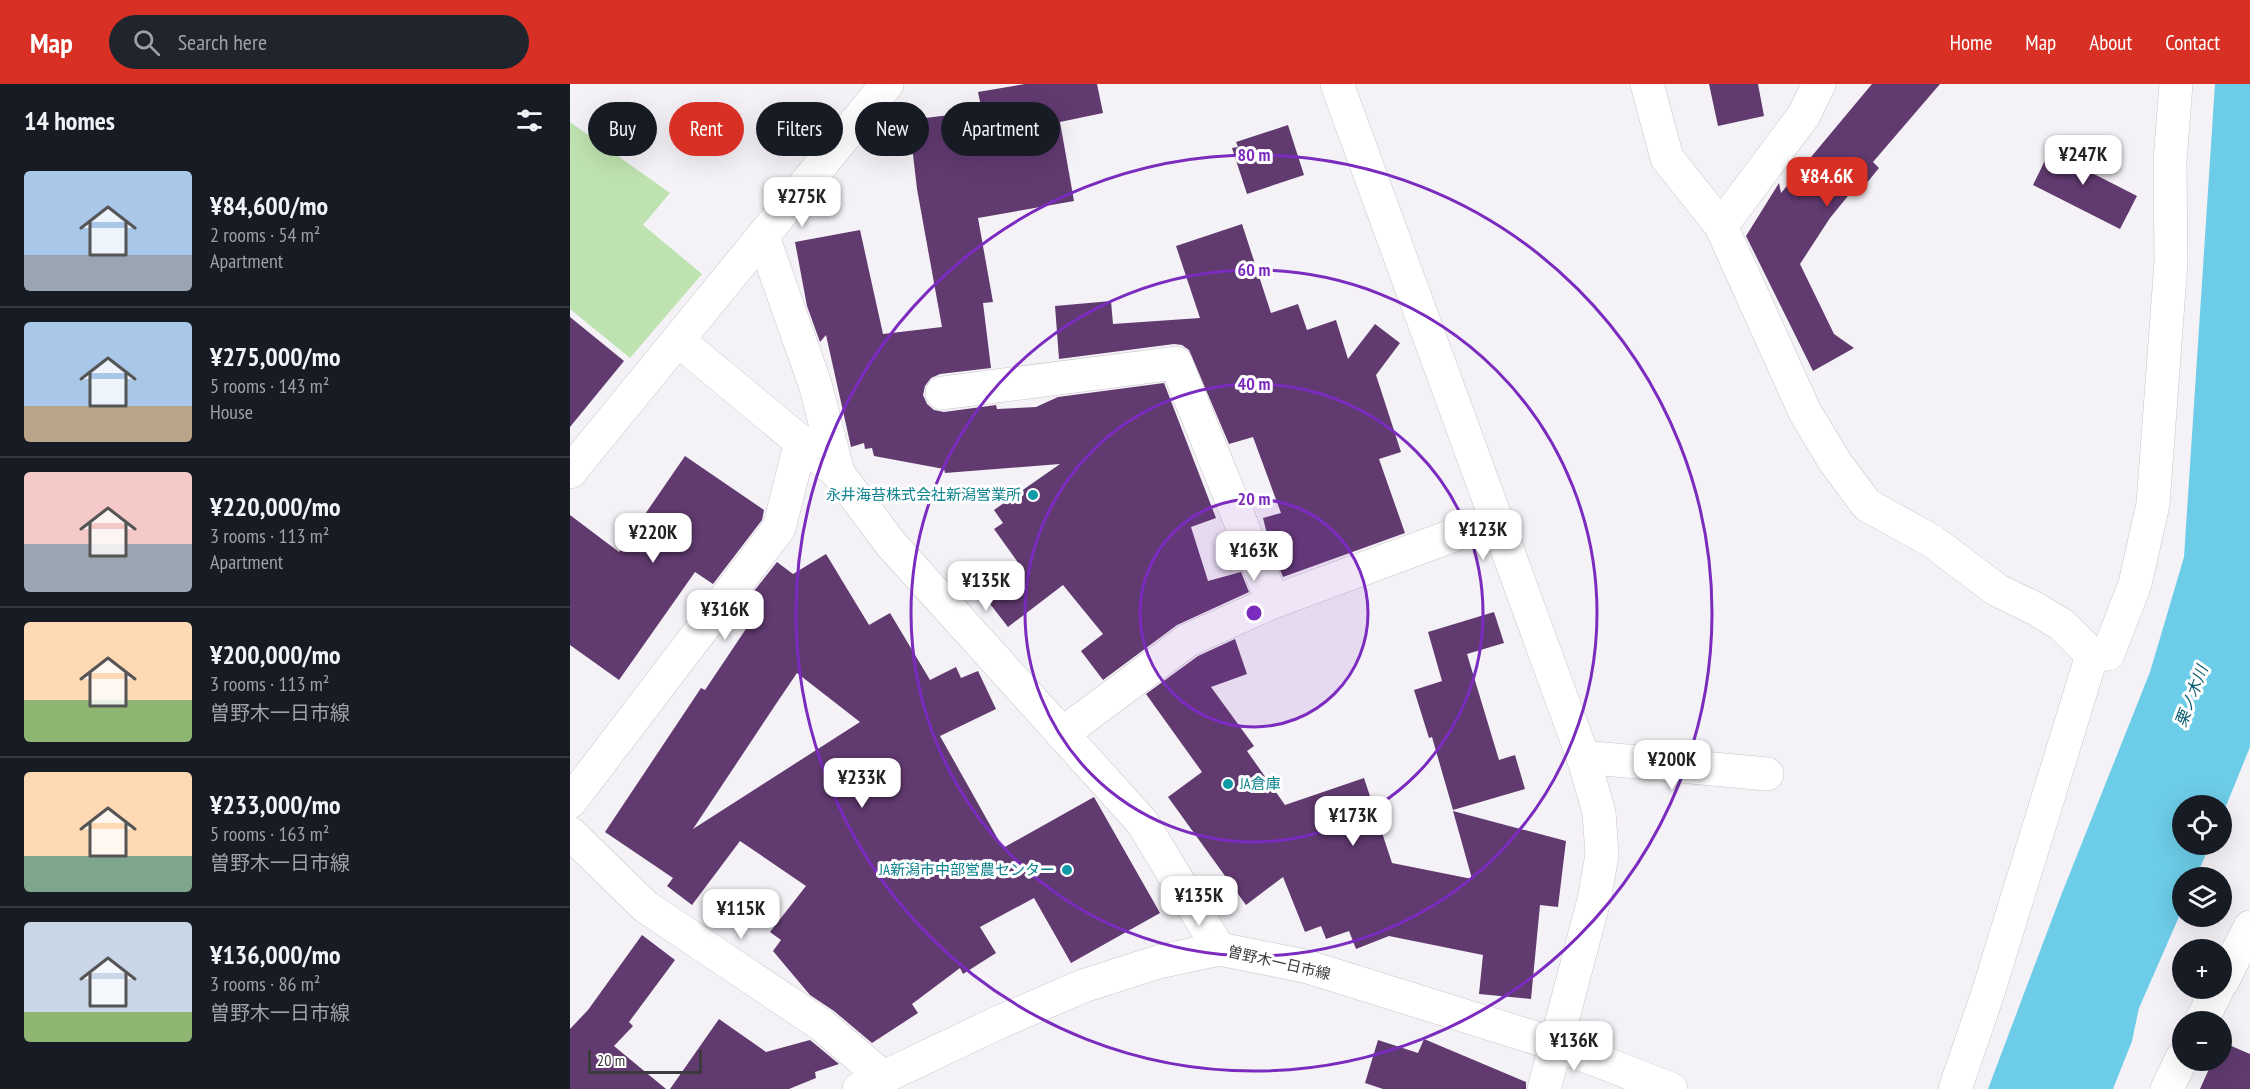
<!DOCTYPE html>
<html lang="en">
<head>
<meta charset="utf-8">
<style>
	:root { --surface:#171b24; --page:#20242c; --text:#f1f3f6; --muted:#9ea1a6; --line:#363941; --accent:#d93025 }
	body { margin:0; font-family:"PT Sans Narrow","Noto Sans JP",sans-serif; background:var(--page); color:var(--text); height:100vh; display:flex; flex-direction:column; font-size:22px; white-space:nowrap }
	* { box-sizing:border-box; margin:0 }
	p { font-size:20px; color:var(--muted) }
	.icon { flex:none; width:33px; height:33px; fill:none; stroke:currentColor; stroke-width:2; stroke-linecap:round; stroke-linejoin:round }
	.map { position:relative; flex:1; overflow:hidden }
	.side { display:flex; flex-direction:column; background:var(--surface); width:570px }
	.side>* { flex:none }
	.top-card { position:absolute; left:18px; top:18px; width:570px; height:54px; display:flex; gap:12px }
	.tools { position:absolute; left:1602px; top:711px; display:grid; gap:12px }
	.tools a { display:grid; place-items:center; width:60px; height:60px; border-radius:50%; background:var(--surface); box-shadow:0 6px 24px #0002; font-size:30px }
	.scale { position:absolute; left:18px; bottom:15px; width:114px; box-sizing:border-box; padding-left:6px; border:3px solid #3c3a3c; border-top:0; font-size:16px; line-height:21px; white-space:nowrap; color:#3c3a3c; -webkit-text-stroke:4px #fff; paint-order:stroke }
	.price { position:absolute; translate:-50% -51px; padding:0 14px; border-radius:12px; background:#fff; color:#222; font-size:20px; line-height:39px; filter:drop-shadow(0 2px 3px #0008) }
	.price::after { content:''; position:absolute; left:50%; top:36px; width:18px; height:14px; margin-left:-9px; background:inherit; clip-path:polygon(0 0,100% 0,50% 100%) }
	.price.selected { background:var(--accent); color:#fff }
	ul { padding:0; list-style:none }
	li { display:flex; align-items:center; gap:18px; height:150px; padding:0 24px }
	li+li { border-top:2px solid var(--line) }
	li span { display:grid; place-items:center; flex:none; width:168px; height:120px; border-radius:6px; color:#555 }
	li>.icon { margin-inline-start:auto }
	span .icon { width:72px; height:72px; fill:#fffc; stroke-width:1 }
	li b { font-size:26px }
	h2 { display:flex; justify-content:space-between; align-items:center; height:72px; padding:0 24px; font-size:26px }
	.pill { padding:0 21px; border-radius:27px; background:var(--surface); box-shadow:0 6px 24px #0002; font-size:21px; line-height:54px }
	.pill.selected { background:var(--accent); color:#fff }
	header { display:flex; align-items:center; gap:36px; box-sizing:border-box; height:84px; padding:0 30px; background:var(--accent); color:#fff }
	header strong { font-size:28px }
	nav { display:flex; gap:33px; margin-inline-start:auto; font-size:21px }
	.search { width:420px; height:54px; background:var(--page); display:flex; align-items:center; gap:15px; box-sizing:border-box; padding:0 21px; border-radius:33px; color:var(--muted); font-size:22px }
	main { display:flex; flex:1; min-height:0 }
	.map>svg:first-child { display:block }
	.green { fill:#bfe3b0 }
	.water { fill:#6dcce7 }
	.building { fill:#613a70; fill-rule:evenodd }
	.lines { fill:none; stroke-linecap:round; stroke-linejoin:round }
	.street-casing { stroke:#c9c5ca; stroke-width:34 }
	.secondary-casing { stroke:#c9c5ca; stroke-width:34 }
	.primary-casing { stroke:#c9c5ca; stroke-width:34 }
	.street { stroke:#fff; stroke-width:33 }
	.secondary { stroke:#fff; stroke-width:33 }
	.primary { stroke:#fff; stroke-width:33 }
	.ring { fill:none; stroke:#7b2cbf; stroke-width:3 }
	.culture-dot { fill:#0f9aa8; stroke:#fff; stroke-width:2 }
	.labels { text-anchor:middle; stroke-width:6; stroke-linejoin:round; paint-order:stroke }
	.culture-label { font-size:15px; fill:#0d838f; stroke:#fff; text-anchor:end }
	.street-label { font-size:15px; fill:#3c3a3c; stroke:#fff }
	.water-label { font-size:16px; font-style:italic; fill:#085b6e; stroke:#fff }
	.centre { fill:#7b2cbf; stroke:#fff; stroke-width:3 }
	.ring-label { font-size:18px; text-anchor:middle; font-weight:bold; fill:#7b2cbf; stroke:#fff; stroke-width:6; stroke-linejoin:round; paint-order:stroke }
</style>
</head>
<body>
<header>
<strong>Map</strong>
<div class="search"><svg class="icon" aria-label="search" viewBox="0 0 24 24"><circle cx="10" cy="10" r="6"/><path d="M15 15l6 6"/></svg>Search here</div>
<nav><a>Home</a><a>Map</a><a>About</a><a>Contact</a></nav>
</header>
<main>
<section class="side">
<h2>14 homes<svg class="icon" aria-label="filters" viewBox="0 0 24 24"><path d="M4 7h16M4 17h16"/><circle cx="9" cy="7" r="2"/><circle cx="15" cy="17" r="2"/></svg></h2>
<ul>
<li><span style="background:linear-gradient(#a9c7e8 70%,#9aa5b1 0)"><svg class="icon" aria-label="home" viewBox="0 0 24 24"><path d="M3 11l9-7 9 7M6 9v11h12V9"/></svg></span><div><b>¥84,600/mo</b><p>2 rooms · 54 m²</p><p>Apartment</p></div></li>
<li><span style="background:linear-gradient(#a9c7e8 70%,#b9a48a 0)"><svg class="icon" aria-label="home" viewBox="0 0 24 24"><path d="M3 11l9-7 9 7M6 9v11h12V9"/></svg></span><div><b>¥275,000/mo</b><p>5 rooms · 143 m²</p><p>House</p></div></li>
<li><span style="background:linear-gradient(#f6c9c9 60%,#9aa5b1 0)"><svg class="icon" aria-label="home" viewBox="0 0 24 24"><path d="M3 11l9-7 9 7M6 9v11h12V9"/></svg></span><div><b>¥220,000/mo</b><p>3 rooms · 113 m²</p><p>Apartment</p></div></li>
<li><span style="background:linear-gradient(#ffd9b3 65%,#8fb573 0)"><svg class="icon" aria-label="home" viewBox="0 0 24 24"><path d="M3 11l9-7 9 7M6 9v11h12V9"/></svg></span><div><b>¥200,000/mo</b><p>3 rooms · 113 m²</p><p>曽野木一日市線</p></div></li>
<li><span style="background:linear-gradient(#ffd9b3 70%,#7fa58c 0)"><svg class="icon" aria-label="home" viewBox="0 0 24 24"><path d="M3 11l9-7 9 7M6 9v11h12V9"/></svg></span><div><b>¥233,000/mo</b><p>5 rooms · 163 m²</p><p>曽野木一日市線</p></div></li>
<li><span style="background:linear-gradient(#c9d6e8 75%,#8fb573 0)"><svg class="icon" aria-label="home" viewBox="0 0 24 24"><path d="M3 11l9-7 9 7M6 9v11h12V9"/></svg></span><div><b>¥136,000/mo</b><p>3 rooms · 86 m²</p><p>曽野木一日市線</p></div></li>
</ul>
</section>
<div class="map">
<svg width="1680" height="1005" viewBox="0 0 1680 1005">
	<rect width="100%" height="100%" fill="#f5f2f7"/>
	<polygon class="green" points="0,38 100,109 73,141 132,190 60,274 0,225"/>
	<polygon class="water" points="1645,0 1680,0 1680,663 1652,732 1652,722 1612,722 1612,760 1640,761 1626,793 1612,794 1612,826 1569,924 1562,957 1543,1005 1418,1005 1490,814 1580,588 1614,473"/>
	<g class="building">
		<polygon points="455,0 527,0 533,29 490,38 504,117 408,134 423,218 413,219 421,284 370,290 361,294 355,302 353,311 357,320 364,326 374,328 426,321 427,325 466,323 488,313 594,299 646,434 621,443 638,497 671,488 679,508 607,541 533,596 511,567 533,550 493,501 438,543 417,516 454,487 424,445 433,439 424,426 490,380 375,389 374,385 304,372 302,364 295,365 294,359 281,363 256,251 250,258 237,222 225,158 290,146 313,250 372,243 347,105 339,36 412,27 408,8"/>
		<polygon points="1139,0 1188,0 1194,32 1148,42"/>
		<polygon points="1302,0 1370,0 1303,78 1309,84 1287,111 1282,107 1260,134 1230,180 1264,250 1284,264 1243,287 1176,152 1209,99 1211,109"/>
		<polygon points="718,41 734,91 677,110 662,64 668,63 666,58"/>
		<polygon points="1484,58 1528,80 1524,90 1567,112 1550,145 1463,101"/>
		<polygon points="672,140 701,229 728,220 737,246 766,236 778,275 805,240 830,259 806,291 831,368 809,375 835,449 713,493 699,458 693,434 711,429 683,353 659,360 619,266 612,261 604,260 489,275 485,222 541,217 543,240 630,234 606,162"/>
		<polygon points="0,233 54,277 0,343"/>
		<polygon points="115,372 194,426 192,436 143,500 125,488 49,596 0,561 0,431 49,468"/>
		<path d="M256 470 299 541 320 529 360 596 386 583 391 594 408 587 426 625 370 652 433 764 524 713 590 829 501 879 464 814 410 843 426 869 393 890 390 884 342 920 348 929 302 959 264 927 240 911 203 867 211 856 200 848 236 802 170 757 122 821 97 802 103 794 35 748 131 604 135 606 186 530 173 521 207 478 223 490ZM227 589 290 638 123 745 210 614Z"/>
		<polygon points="924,528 934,559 897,570 929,676 945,671 955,705 883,726 862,653 859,654 844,606 872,597 858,548"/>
		<polygon points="665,555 677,590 641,603 684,662 677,667 715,721 794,694 822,779 902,795 883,727 996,757 988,823 970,821 961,915 909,910 913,871 819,852 786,865 779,847 756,855 751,842 735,848 713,793 676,821 598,713 632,688 576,610 628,572"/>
		<polygon points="72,851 105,876 59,938 63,942 44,962 96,1005 0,1005 0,945 18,926"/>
		<polygon points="149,935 196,968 240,956 269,980 245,988 246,994 219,1005 100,1005"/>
		<polygon points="854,955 956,998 956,1005 813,1005 795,999 808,956 848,969"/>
		<polygon points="1652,958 1680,970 1680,1005 1630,1005 1643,976 1652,976"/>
	</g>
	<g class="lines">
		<defs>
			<g id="street">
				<polyline points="1077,0 1097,74 1151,142 1235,328 1265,378 1297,421 1362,457 1427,506 1466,525 1492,541 1522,571"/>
				<polyline points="1151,142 1234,31 1249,0"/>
				<polyline points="193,153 245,300 268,389"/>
				<polyline points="108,256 268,389 320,459 572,738 649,865"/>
				<polyline points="372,309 606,279 703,518"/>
				<polyline points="0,388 317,0"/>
				<polyline points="1522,571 1538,570 1565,500 1583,420 1601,178 1600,77 1606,0"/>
				<polyline points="492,650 618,556 703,518 925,436"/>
				<polyline points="1013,673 1197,690"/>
				<polyline points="0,718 209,444 231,357"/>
				<polyline points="0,749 76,823 252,941 314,994"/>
				<polyline points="1385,1005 1417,912 1522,571"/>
			</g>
			<g id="secondary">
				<polyline points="767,0 1013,673 1029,728 1032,771 1024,816 974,1005"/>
				<polyline points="289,1005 425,940 513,902 588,878 649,865 735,882 985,960 1101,1005"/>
			</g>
			<g id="primary">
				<polyline points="1652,898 1680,843"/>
				<polyline points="1631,938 1648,904"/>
				<polyline points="1597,1005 1612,974"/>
			</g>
		</defs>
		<use href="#street" class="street-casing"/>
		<use href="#secondary" class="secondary-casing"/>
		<use href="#primary" class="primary-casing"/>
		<use href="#street" class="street"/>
		<use href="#secondary" class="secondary"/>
		<use href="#primary" class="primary"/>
	</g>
	<circle cx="684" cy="529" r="114" fill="#7b2cbf" fill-opacity=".12"/>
	<g class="ring">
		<circle cx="684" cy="529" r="114"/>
		<circle cx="684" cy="529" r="229"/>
		<circle cx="684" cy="529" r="343"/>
		<circle cx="684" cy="529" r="458"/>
	</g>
	<g class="culture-dot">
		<circle cx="463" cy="411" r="6"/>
		<circle cx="658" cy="700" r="6"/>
		<circle cx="497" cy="786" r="6"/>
	</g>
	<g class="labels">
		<g class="culture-label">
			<text x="451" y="416">永井海苔株式会社新潟営業所</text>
			<text x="670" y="705" text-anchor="start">JA倉庫</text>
			<text x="485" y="791">JA新潟市中部営農センター</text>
		</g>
		<g class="street-label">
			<text transform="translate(709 879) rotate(13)" y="5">曽野木一日市線</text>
		</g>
		<g class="water-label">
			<text transform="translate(1621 612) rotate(-69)" y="6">栗ノ木川</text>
		</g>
	</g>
	<circle cx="684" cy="529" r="9" class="centre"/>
	<g class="ring-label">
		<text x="684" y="77">80 m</text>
		<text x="684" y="192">60 m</text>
		<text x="684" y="306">40 m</text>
		<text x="684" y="421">20 m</text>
	</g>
</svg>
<div class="tools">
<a><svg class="icon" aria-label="locate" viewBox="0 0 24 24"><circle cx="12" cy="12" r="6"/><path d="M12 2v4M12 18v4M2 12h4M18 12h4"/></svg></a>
<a><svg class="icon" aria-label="layers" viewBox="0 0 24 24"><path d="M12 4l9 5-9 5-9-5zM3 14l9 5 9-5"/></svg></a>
<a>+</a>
<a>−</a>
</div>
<div class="scale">20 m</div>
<b class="price" style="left:1513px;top:102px">¥247K</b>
<b class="price selected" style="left:1257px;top:124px">¥84.6K</b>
<b class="price" style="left:232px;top:144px">¥275K</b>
<b class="price" style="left:913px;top:477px">¥123K</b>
<b class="price" style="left:83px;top:480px">¥220K</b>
<b class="price" style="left:684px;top:498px">¥163K</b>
<b class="price" style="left:416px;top:528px">¥135K</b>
<b class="price" style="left:155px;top:557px">¥316K</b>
<b class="price" style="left:1102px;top:707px">¥200K</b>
<b class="price" style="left:292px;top:725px">¥233K</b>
<b class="price" style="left:783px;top:763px">¥173K</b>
<b class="price" style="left:629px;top:843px">¥135K</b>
<b class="price" style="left:171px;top:856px">¥115K</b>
<b class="price" style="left:1004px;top:988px">¥136K</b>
<div class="top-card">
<a class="pill">Buy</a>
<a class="pill selected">Rent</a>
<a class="pill">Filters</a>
<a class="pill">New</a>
<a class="pill">Apartment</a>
</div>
</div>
</main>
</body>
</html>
